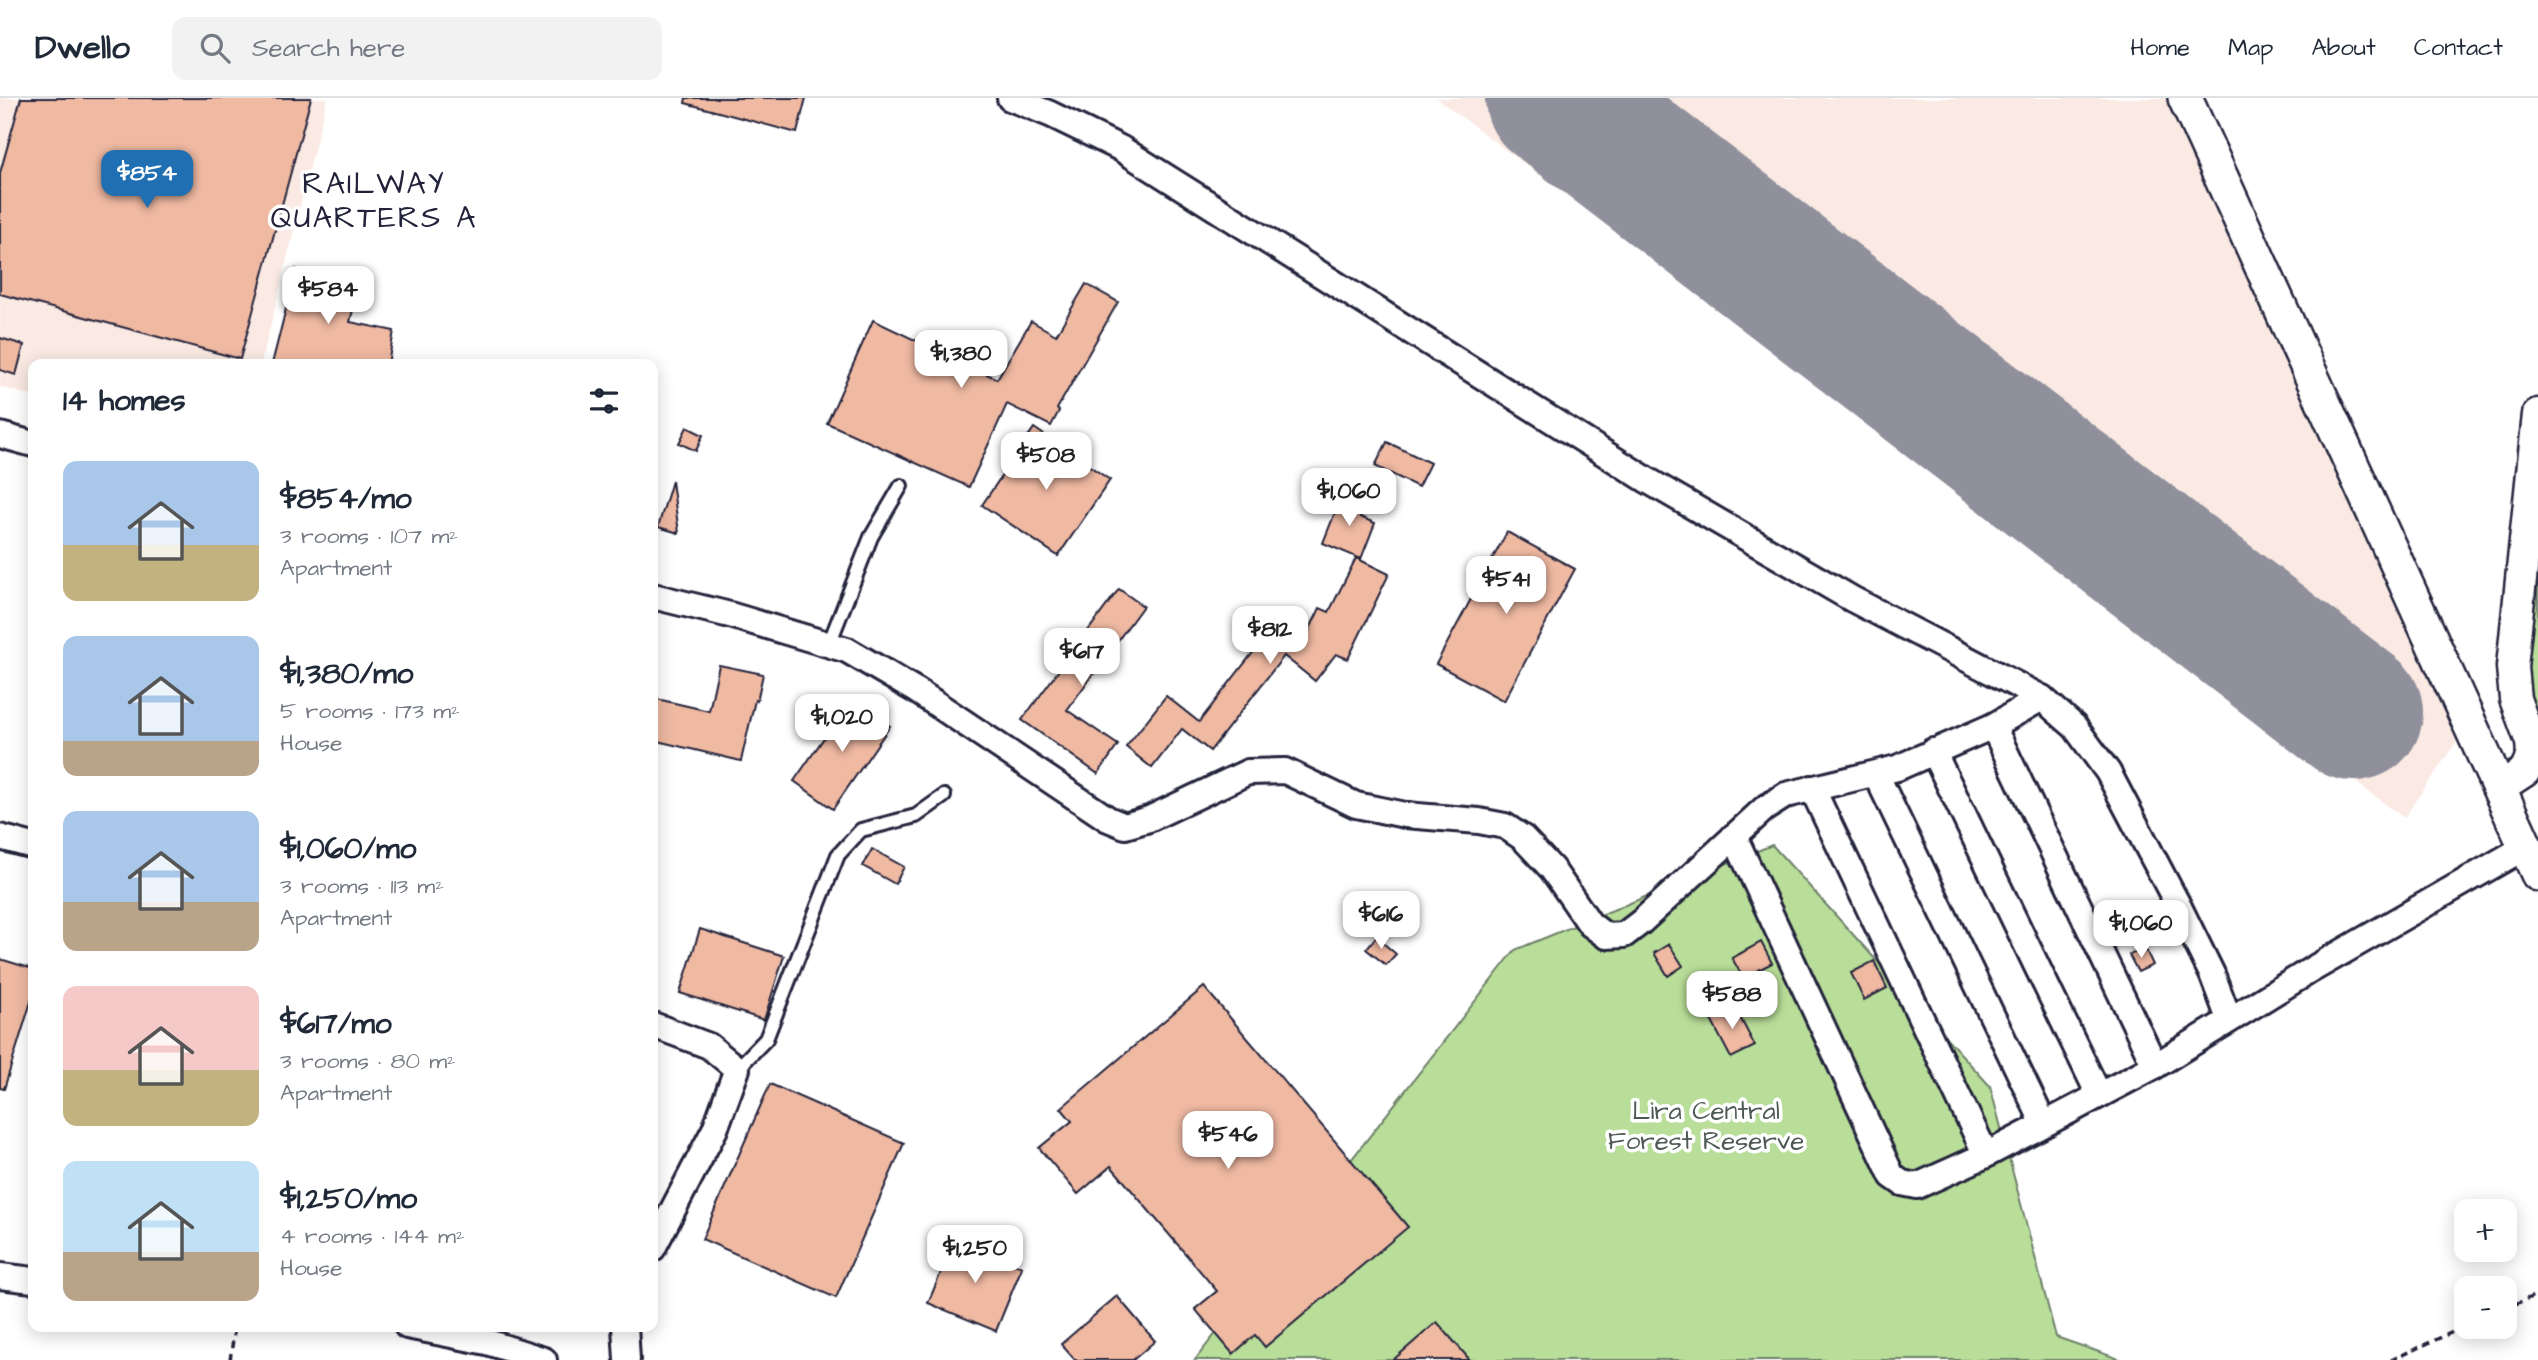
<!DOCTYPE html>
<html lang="en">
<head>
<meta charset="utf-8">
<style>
	:root { --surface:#fff; --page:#f2f2f3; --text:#1f2937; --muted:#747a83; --line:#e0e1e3; --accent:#1f6fb2 }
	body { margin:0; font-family:"Architects Daughter",sans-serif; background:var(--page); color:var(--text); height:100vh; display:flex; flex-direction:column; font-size:26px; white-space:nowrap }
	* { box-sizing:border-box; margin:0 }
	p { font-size:23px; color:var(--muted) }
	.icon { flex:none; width:38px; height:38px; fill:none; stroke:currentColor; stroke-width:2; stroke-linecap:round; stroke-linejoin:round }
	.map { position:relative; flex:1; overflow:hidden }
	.drawer { position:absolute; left:28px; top:261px; width:630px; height:973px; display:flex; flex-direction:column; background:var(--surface); border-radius:14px; box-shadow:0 4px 18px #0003 }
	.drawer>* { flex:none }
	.fabs { position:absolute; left:2454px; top:1101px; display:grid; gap:14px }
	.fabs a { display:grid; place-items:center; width:63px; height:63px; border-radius:14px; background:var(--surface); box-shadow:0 4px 18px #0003; font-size:35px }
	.price { position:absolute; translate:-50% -60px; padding:0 16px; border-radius:14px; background:#fff; color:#222; font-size:23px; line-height:46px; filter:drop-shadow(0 2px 4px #0008) }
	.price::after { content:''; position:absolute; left:50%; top:42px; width:21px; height:16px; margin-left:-10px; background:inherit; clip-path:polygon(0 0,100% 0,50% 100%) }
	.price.selected { background:var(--accent); color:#fff }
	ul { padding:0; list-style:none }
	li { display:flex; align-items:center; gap:21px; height:175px; padding:0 35px }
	li span { display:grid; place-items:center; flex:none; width:196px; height:140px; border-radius:14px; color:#555 }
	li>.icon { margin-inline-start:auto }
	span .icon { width:84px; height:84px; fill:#fffc; stroke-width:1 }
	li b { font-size:30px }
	h2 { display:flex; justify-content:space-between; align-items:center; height:84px; padding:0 35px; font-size:30px }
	header { display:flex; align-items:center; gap:42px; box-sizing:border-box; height:98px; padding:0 35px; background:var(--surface); border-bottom:2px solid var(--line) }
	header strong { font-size:33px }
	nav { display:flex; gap:38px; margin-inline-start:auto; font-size:24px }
	.search { width:490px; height:63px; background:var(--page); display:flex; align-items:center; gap:18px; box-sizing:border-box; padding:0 24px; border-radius:14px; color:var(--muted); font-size:26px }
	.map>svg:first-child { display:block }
	.built { fill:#faeae3 }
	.green { fill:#b9de99; stroke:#6e806a; stroke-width:2 }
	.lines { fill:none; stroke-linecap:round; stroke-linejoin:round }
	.runway { stroke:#90909d; stroke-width:138 }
	.building { fill:#efb9a2; stroke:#22223b; stroke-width:2 }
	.service-casing { stroke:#22223b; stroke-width:18 }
	.minor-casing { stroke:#22223b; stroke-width:30 }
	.tertiary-casing { stroke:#22223b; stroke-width:35 }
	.secondary-casing { stroke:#22223b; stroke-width:38 }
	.path { stroke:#22223b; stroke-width:3.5; stroke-dasharray:7 5; stroke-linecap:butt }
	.service { stroke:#fff; stroke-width:12 }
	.minor { stroke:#fff; stroke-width:24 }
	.tertiary { stroke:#fff; stroke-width:30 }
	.secondary { stroke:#fff; stroke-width:33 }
	.labels { text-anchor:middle; stroke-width:7; stroke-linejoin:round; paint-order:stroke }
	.park-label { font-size:26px; fill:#4f5a57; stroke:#fff }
	.quarter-label { font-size:30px; letter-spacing:2px; fill:#22223b; stroke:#fff }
</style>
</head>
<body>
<header>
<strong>Dwello</strong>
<div class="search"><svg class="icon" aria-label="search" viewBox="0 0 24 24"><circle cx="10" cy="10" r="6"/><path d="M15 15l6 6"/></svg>Search here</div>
<nav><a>Home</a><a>Map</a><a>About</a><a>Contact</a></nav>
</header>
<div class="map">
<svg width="2538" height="1262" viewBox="0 0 2538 1262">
	<rect width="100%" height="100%" fill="#fff"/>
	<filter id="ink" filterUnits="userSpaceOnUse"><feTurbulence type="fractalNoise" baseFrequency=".0143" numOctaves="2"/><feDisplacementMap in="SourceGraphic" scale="14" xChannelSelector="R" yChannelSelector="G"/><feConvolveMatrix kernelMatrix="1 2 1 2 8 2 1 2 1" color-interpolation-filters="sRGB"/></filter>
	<g filter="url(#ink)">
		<g class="built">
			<polygon points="0,0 327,0 261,266 33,266 33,298 0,289"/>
			<polygon points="1436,0 2165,0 2462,636 2404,720"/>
		</g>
		<g class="green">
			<polygon points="2538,438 2538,667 2520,621"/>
			<polygon points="1772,747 1990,988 2056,1239 2122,1262 1195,1262 1515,852"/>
		</g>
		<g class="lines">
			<polyline class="runway" points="1554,0 2354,614"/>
		</g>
		<g class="building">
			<polygon points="21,0 311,0 240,261 0,196 0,75"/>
			<polygon points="686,0 806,0 797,35 685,5"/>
			<polygon points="296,171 359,188 350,224 394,233 388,266 272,266"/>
			<polygon points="1086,186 1118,204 1057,311 1059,313 1051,328 1007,306 969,389 827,325 873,222 997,281 1031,223 1056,237"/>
			<polygon points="0,240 24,247 16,277 0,272"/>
			<polygon points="687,329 703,337 696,353 679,345"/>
			<polygon points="1034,330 1110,382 1058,458 982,407"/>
			<polygon points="1387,344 1430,365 1418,389 1375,368"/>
			<polygon points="672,383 679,435 658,429"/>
			<polygon points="1342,397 1365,406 1360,419 1375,425 1361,461 1323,445"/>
			<polygon points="1507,434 1575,471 1504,603 1436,566"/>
			<polygon points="1356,460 1389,476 1348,561 1336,556 1315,583 1284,558 1210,653 1182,631 1152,670 1126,649 1166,598 1199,624 1279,521 1305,541 1320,510 1329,514"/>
			<polygon points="1119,491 1143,508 1067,612 1118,647 1098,676 1022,622"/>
			<polygon points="719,567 763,576 757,603 755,602 741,663 653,642 653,600 709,613"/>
			<polygon points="851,601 890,628 833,711 794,683"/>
			<polygon points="872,751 904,769 895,786 863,768"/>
			<polygon points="700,831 784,858 764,922 680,895"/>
			<polygon points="1376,839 1396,856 1386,867 1366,851"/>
			<polygon points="1761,844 1772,865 1743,880 1732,860"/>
			<polygon points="1669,846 1683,868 1668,878 1654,855"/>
			<polygon points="2145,850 2153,867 2138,874 2129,857"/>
			<polygon points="0,861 33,871 33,897 4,991 0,990"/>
			<polygon points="1874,863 1887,890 1864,902 1851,875"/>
			<polygon points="1204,889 1408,1129 1265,1249 1255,1237 1233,1256 1195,1211 1217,1193 1111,1068 1078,1096 1039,1050 1072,1023 1061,1010"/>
			<polygon points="1733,906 1755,948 1731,960 1709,918"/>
			<polygon points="770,986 904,1045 836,1200 702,1141"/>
			<polygon points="955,1141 1022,1169 996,1233 928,1205"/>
			<polygon points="1117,1198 1155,1243 1133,1262 1075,1262 1061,1246"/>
			<polygon points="1437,1224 1470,1262 1393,1262"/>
		</g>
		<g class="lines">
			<defs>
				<g id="service">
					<polyline points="829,546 871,439 901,388"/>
					<polyline points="737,971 766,941 838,757 861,732 916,718 944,698"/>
				</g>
				<g id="minor">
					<polyline points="1010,0 1050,16 1120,50 1647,382 1852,501 2042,600 2075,629 2108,674 2179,809 2212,876 2229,921"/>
					<polyline points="0,337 33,346"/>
					<polyline points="653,498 730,517 847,552 917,593 1108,721 1125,728 1149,721 1248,674 1285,673 1356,707 1405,717 1479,723 1505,728 1523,740 1552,771 1590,826 1606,838 1624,837 1641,824 1764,711 1786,697 1897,670 1993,628 2042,600"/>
					<polyline points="1993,628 2155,968"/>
					<polyline points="1933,653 2099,997"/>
					<polyline points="1876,676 2044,1026"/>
					<polyline points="1812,690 1986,1057"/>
					<polyline points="1734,738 1892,1078 1902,1085 1917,1088 1986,1057 2155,968 2311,872 2525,749"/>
					<polyline points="0,739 33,748"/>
					<polyline points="653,927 709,948 737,971 715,1031 653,1150"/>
					<polyline points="0,1178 33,1182"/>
					<polyline points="407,1228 487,1244 544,1262"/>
					<polyline points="625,1228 627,1262"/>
				</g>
				<polyline id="tertiary" points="2499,690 2525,673 2532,657 2531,644 2515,601 2512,569 2538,316"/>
				<polyline id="secondary" points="2185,0 2538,776"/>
			</defs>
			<use href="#service" class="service-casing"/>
			<use href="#minor" class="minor-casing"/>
			<use href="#tertiary" class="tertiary-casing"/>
			<use href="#secondary" class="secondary-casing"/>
			<g class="path">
				<polyline points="2504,1211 2538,1196"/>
				<polyline points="230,1262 235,1228"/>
				<polyline points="2391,1262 2466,1228"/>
			</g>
			<use href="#service" class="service"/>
			<use href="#minor" class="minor"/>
			<use href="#tertiary" class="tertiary"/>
			<use href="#secondary" class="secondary"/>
		</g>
	</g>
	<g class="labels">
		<g class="park-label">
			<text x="1706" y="1021">Lira Central<tspan x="1706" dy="30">Forest Reserve</tspan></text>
		</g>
		<g class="quarter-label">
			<text x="374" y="95">RAILWAY<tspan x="374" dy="34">QUARTERS A</tspan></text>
		</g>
	</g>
</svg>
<div class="fabs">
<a>+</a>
<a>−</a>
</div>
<b class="price selected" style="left:147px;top:112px">$854</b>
<b class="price" style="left:328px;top:228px">$584</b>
<b class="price" style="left:961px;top:292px">$1,380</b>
<b class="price" style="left:1046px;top:394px">$508</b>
<b class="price" style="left:1349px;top:430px">$1,060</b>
<b class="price" style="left:1506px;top:518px">$541</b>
<b class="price" style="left:1270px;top:568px">$812</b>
<b class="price" style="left:1082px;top:590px">$617</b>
<b class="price" style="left:842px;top:656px">$1,020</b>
<b class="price" style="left:1381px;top:853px">$616</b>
<b class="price" style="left:2141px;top:862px">$1,060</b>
<b class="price" style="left:1732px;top:933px">$588</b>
<b class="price" style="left:1228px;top:1073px">$546</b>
<b class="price" style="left:975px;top:1187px">$1,250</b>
<section class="drawer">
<h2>14 homes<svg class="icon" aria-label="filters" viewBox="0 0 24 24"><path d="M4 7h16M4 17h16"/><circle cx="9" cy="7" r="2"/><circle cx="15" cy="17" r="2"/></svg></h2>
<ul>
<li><span style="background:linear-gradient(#a9c7e8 60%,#c2b280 0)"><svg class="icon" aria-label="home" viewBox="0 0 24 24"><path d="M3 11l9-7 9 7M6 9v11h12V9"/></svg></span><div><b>$854/mo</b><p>3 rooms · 107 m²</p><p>Apartment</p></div></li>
<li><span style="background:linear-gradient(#a9c7e8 75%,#b9a48a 0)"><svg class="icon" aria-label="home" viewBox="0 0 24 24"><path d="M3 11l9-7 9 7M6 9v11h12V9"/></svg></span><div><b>$1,380/mo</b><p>5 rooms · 173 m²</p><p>House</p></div></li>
<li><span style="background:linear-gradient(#a9c7e8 65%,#b9a48a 0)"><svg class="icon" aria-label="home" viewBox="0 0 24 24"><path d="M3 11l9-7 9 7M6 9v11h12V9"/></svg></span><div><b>$1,060/mo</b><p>3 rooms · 113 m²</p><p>Apartment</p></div></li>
<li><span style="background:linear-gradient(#f6c9c9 60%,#c2b280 0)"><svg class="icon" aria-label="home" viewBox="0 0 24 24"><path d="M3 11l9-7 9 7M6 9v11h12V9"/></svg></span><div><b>$617/mo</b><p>3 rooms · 80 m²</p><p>Apartment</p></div></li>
<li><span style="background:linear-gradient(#bfe0f5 65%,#b9a48a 0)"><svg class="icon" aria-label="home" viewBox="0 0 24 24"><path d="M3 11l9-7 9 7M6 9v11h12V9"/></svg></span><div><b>$1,250/mo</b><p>4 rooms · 144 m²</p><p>House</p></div></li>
</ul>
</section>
</div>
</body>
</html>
